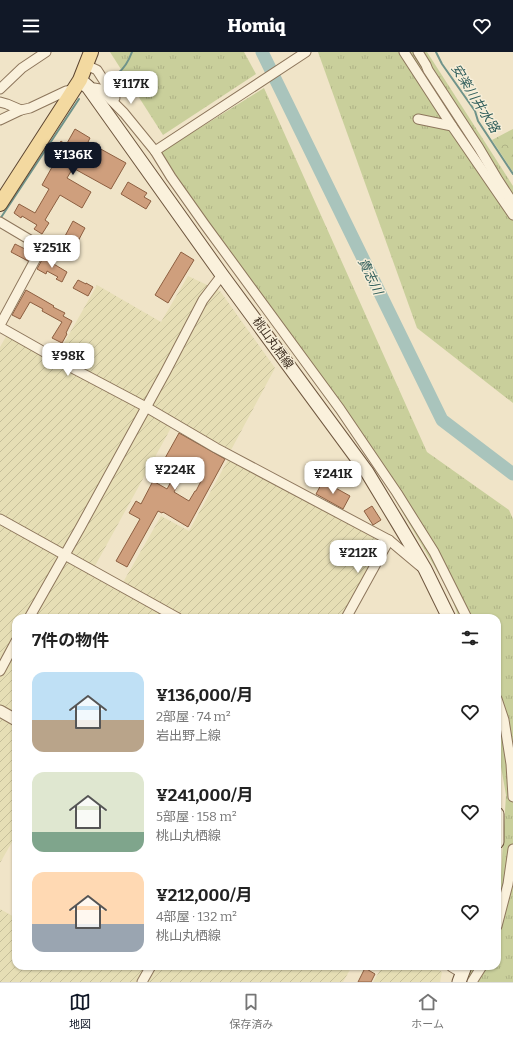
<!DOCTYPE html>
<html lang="ja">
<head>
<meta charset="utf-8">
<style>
	:root { --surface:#fff; --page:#f6f6f6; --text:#222; --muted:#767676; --line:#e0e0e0; --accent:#111827 }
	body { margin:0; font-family:Bitter,"Noto Sans JP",serif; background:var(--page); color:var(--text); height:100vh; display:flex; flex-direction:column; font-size:15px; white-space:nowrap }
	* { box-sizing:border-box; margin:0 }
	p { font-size:13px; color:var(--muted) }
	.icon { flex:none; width:22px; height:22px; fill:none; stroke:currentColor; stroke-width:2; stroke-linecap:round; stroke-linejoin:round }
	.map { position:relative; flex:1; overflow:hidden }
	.panel { position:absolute; left:12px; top:562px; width:489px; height:356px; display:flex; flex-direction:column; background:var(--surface); border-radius:12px; box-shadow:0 1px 3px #0004 }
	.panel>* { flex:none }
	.price { position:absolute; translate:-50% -34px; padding:0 9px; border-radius:8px; background:#fff; color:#222; font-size:13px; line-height:26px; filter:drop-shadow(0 1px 2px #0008) }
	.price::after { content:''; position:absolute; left:50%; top:24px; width:12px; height:9px; margin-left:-6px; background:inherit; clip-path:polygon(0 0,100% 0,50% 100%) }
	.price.active { background:var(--accent); color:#fff }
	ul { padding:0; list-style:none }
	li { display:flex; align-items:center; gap:12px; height:100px; padding:0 20px }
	li span { display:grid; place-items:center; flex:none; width:112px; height:80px; border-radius:12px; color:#555 }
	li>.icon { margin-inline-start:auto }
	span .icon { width:48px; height:48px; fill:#fffc; stroke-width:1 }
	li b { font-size:17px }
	h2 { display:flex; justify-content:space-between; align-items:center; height:48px; padding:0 20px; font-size:17px }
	header { display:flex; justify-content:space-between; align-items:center; height:52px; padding:0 20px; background:var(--accent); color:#fff; font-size:18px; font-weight:800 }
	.tabs { display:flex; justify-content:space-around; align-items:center; height:56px; border-top:1px solid var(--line); background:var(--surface); font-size:11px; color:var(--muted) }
	.tabs a { display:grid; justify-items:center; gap:2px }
	.tabs .active { color:var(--accent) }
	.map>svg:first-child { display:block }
	.farmland { fill:url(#farmland-furrows) }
	.grass { fill:url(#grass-tufts) }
	.park { fill:url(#park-crowns) }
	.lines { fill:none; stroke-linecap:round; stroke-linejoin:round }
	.stream { stroke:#6f938a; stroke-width:2 }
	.river { stroke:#a9c4bc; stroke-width:13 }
	.building { fill:#cf9f7d; stroke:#8d5f41; fill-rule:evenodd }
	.minor-casing { stroke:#8d765c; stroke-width:11 }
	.tertiary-casing { stroke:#8d765c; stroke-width:13 }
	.secondary-casing { stroke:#6f573f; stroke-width:15 }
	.primary-casing { stroke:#5b4430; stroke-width:16 }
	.minor { stroke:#faf1dc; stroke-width:9 }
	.tertiary { stroke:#faf1dc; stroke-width:11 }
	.secondary { stroke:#faf1dc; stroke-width:13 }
	.primary { stroke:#f3d9a0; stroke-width:14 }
	.labels { text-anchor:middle; stroke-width:3; stroke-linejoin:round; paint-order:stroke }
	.street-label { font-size:12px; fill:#3d2e20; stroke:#f7eed8 }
	.water-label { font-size:13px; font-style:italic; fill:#2f5d5a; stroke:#f7eed8 }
</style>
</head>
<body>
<header><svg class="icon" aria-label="menu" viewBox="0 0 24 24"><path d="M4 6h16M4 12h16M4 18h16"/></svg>Homiq<svg class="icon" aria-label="heart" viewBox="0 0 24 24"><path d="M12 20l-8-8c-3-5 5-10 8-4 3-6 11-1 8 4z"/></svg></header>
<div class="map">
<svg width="513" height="930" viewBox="0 0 513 930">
	<defs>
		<pattern id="farmland-furrows" width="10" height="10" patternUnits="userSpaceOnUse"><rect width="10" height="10" fill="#e6deb5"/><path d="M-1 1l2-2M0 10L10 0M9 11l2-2" fill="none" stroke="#c6bf9b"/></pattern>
		<pattern id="grass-tufts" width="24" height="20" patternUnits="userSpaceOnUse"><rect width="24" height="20" fill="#c9cf9b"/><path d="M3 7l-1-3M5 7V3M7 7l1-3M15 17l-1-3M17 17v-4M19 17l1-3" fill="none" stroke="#aeb285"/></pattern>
		<pattern id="park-crowns" width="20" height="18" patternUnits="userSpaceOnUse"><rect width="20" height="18" fill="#c9cf9b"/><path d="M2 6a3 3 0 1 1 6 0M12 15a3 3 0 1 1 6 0" fill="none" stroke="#aeb285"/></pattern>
	</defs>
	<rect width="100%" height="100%" fill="#f0e4c8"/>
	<g class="farmland">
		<polygon points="188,224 220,239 275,316 231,398 58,302 97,233 161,270"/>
		<polygon points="8,281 172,374 90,523 118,539 161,464 189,479 229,406 383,491 342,566 16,566 16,662 0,653 0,295"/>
		<polygon points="0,666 16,676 16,783 0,811"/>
		<polygon points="0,857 16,866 16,914 148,914 139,930 0,930"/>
		<polygon points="156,914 352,914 343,930 147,930"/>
		<polygon points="373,914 432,914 442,920 440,930 373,930 380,918"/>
	</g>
	<g class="grass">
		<polygon points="110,0 244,0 256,22 163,83"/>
		<polygon points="318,0 427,0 513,134 513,351 417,276"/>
		<polygon points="264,36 427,400 509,458 513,467 513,930 465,930 471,914 497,914 497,848 500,840 506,743 497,692 497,566 459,566 449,539 378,419 153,105"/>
	</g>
	<polygon class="park" points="513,77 513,120 492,88"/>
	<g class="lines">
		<g class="stream">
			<polyline points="436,0 442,12 475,59 478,69 513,122"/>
			<path d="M118 21C125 16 129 8 132 0"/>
			<polyline points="0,167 79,47"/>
		</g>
		<polyline class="river" points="262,0 442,368 513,422"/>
	</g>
	<g class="building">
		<polygon points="75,77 90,86 88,90 126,111 111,137 73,116 67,126 91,140 82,156 60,143 45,168 49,171 42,182 34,177 37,173 22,164 21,166 14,161 19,152 35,161 49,137 42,133 56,108 51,105 61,89 66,93"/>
		<polygon points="128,130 147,141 144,145 151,149 146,157 121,142"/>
		<polygon points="73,169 85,176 76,193 64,186"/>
		<polygon points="15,192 25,197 26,195 33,199 28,209 11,200"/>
		<polygon points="181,200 194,208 168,251 155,243"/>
		<polygon points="43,206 52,210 52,211 67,220 62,230 56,227 58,225 47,219 46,222 37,217"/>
		<polygon points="78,228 86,232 86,231 93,235 88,244 73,236"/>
		<polygon points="26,238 54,254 53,255 65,261 63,264 72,269 66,281 67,282 62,291 52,286 62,270 42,259 43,257 30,250 20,267 12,263"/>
		<path d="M179 381 225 407 188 475 163 460 162 461 158 459 127 515 116 509 140 467 129 461 136 449 141 452 153 429 167 437 178 417 164 408ZM186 418 202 427 196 439H195L189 449 174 440Z"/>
		<polygon points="323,429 350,444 343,457 316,442"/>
		<polygon points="372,454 381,468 373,473 364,459"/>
		<polygon points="365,916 375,922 371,930 358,930"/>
	</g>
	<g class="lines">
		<defs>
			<g id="minor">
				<polyline points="404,0 452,74 513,163"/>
				<polyline points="418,0 426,13 428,18 479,96 498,128 513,151"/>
				<polyline points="86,13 97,18 115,46"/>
				<polyline points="88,35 100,37 124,61 155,99 171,125 205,173 340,357 397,441 434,500 467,566"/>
				<polyline points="0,37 22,16 46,0"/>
				<polyline points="0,50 7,52 21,58"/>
				<polyline points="418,67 452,74"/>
				<polyline points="0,68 21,58 30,56 66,39 73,38"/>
				<polyline points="155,99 306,0"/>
				<polyline points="0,170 42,195 0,273"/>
				<polyline points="0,275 76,318 146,355 216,396 389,488 420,514"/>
				<polyline points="0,467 178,566"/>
				<polyline points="29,566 80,476 166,319 203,248 222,223"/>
				<polyline points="346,566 389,488"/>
				<polyline points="0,619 16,589"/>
				<polyline points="497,647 504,668 511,712 513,745"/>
				<polyline points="497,874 508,832 513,797"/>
				<polyline points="142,930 151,914"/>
				<polyline points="472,930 482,914"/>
			</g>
			<g id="tertiary">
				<polyline points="0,659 16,668"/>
				<polyline points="452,914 462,920"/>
			</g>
			<g id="secondary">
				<polyline points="80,28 88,35 222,223 367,420 399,473 425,517 449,566"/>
				<polyline points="497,762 497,790"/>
				<polyline points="459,930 465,914"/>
			</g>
			<polyline id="primary" points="0,152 80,28 91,0"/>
		</defs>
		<use href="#minor" class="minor-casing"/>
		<use href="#tertiary" class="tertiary-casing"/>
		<use href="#secondary" class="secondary-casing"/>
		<use href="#primary" class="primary-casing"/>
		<use href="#minor" class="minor"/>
		<use href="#tertiary" class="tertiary"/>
		<use href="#secondary" class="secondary"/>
		<use href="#primary" class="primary"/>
	</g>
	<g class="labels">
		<g class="street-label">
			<text transform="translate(273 291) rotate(54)" y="4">桃山丸栖線</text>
		</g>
		<g class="water-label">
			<text transform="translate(476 46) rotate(58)" y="5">安楽川井水路</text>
			<text transform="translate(371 224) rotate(64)" y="5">貴志川</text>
		</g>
	</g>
</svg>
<b class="price" style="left:131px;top:53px">¥117K</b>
<b class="price active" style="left:73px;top:124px">¥136K</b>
<b class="price" style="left:52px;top:217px">¥251K</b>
<b class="price" style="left:68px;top:325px">¥98K</b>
<b class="price" style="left:175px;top:439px">¥224K</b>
<b class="price" style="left:333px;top:443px">¥241K</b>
<b class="price" style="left:358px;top:522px">¥212K</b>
<section class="panel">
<h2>7件の物件<svg class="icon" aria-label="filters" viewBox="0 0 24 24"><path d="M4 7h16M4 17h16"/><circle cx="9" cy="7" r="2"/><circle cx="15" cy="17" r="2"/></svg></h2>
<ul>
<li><span style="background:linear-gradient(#bfe0f5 60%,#b9a48a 0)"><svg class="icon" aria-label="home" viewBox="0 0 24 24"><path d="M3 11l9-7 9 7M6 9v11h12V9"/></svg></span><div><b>¥136,000/月</b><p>2部屋 · 74 m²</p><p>岩出野上線</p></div><svg class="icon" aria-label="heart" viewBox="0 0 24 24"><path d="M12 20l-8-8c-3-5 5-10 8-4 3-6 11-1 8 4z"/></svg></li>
<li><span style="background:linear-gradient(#dfe7d0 75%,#7fa58c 0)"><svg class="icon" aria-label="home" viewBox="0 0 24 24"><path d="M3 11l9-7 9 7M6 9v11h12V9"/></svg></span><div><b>¥241,000/月</b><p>5部屋 · 158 m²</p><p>桃山丸栖線</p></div><svg class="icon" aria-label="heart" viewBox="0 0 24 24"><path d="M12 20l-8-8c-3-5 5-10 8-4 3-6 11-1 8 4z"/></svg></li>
<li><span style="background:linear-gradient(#ffd9b3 65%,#9aa5b1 0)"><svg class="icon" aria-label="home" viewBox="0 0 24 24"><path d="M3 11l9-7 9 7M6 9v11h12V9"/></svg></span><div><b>¥212,000/月</b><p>4部屋 · 132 m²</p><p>桃山丸栖線</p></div><svg class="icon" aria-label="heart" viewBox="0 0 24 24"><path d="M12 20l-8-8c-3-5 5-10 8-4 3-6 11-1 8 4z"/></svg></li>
</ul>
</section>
</div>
<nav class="tabs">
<a class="active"><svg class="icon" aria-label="map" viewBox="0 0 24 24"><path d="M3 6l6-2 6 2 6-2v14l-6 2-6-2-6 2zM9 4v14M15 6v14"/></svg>地図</a>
<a><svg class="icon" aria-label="saved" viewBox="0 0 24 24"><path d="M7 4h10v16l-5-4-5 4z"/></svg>保存済み</a>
<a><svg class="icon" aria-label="home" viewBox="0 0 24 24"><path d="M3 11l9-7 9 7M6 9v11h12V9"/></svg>ホーム</a>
</nav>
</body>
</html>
